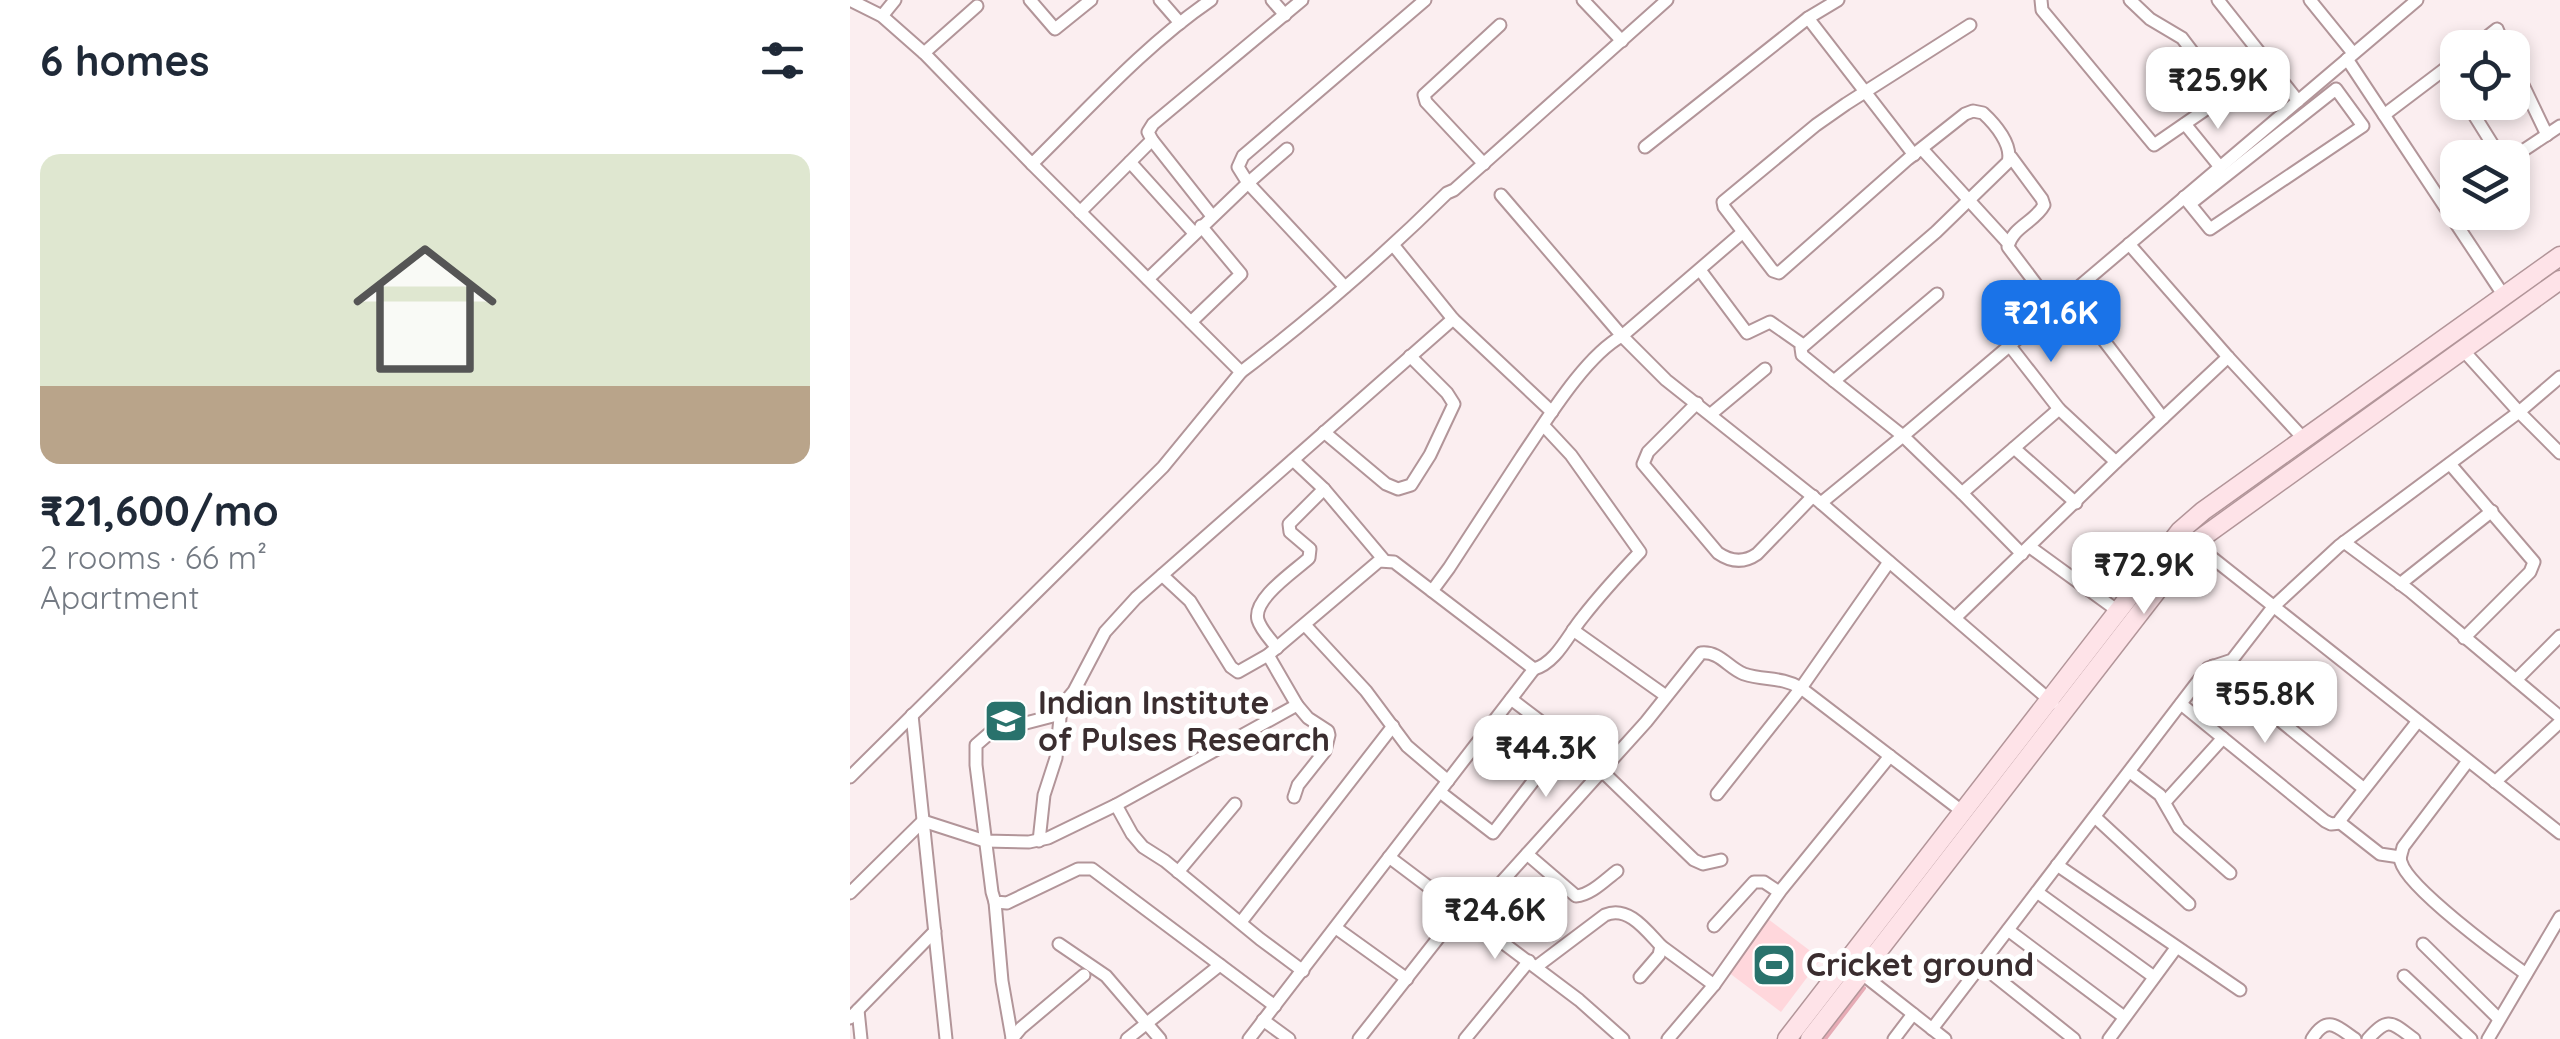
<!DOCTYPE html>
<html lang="en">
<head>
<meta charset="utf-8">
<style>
	:root { --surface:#fff; --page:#f6f6f7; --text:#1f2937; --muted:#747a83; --line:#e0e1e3; --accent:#1a73e8 }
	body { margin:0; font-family:Quicksand,sans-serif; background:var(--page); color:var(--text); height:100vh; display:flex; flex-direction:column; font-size:38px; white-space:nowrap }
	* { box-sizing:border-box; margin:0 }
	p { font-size:32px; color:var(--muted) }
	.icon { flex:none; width:55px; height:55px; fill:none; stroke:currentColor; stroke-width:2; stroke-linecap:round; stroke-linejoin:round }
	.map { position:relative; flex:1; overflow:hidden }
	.panel { display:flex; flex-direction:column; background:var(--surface); width:850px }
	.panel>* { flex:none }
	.fabs { position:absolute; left:1590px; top:30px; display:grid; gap:20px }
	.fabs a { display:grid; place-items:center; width:90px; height:90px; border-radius:20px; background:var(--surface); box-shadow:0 5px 15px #0003; font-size:50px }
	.price { position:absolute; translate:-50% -85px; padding:0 22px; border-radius:20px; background:#fff; color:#222; font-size:32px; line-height:65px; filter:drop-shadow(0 2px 5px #0008) }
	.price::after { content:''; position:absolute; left:50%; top:60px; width:30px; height:22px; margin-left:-15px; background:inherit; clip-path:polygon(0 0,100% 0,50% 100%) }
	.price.on { background:var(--accent); color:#fff }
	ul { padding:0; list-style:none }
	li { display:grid; align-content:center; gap:20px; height:530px; padding:0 40px }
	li+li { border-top:2px solid var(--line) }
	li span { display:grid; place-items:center; height:310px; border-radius:20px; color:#555 }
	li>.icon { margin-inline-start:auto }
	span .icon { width:180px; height:180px; fill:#fffc; stroke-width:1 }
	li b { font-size:42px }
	h2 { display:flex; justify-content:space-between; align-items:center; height:120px; padding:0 40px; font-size:42px }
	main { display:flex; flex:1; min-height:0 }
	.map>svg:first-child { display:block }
	.green { fill:#ffd7dc }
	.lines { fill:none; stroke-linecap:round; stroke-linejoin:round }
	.stream { stroke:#e6abb5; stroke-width:4 }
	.street-casing { stroke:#b29599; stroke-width:15 }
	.secondary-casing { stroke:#b29599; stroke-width:21 }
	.street { stroke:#fff; stroke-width:11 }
	.secondary { stroke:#fee3e8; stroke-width:18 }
	.labels { text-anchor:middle; stroke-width:10; stroke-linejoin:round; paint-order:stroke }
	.poi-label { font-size:32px; font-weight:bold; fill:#3a2d2f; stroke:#fff; text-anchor:start }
</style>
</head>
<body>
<main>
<section class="panel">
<h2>6 homes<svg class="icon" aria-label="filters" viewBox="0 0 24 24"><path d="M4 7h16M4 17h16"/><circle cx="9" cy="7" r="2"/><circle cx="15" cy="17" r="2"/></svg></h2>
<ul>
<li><span style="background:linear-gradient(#dfe7d0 75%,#b9a48a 0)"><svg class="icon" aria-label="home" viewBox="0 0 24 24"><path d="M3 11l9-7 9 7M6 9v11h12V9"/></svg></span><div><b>₹21,600/mo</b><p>2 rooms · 66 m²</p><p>Apartment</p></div></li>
</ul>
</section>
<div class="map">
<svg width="1710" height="1039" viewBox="0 0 1710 1039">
	<rect width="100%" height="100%" fill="#fbeef0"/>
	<polygon class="green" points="918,919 971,959 931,1012 878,972"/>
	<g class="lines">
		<polyline class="stream" points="975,1039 1014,988"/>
		<defs>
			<g id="street">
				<path d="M0 0 32 16 74 53 182 164C239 108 295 45 361 0"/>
				<polyline points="180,0 205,29 241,0"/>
				<polyline points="310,0 330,23"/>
				<polyline points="422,0 435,15"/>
				<polyline points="733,0 772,41"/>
				<polyline points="1191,0 1192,10 1304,145 1365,103 1369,98 1370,88 1332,38 1300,19 1280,0"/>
				<polyline points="1368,0 1448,101"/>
				<polyline points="1460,0 1503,53"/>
				<polyline points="32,16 45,0"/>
				<polyline points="958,18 1064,155"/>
				<polyline points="1623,48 1647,29 1655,48"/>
				<polyline points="74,53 127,6"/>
				<polyline points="1497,59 1654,296"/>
				<polyline points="1662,62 1697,135"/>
				<polyline points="1595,69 1608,89"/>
				<polyline points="1616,102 1651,158"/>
				<polyline points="1534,115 1608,59"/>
				<polyline points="1335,124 1370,167"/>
				<polyline points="302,140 362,216"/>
				<polyline points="795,147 958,18 988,0"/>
				<polyline points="437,149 398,183 495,287"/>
				<polyline points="1072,149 1158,243"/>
				<path d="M1161 157 1192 199 1194 205C1185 222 1162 227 1158 247L1204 308"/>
				<polyline points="1662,158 1710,126"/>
				<polyline points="280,162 344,233"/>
				<polyline points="634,164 576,102 574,95 650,25"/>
				<polyline points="651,195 772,336 816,380 971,503 1203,703"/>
				<polyline points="1334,197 1360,229 1513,126 1486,89 1340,204"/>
				<polyline points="1594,205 1608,195"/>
				<polyline points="230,212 302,140 298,132 303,124 452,0"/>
				<polyline points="1279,244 1378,357 1454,439"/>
				<polyline points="544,246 603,319 702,412"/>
				<polyline points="850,270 897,333 920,322 953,345"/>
				<polyline points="298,279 398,183 388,167 393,156 575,0"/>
				<polyline points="1087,294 984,381 1053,436 1112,493"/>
				<polyline points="341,322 391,274 351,226"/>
				<polyline points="1252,338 1313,418"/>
				<polyline points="1160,346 1209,409"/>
				<polyline points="1613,350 1669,412 1710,453"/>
				<path d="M391 372C463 317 532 257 597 193L604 190 817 0"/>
				<path d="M984 381 952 355 951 348 1086 232 1158 162C1163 145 1145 124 1133 113L1123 111 1115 114 1058 159 929 273 923 271 874 207 873 202 966 125 996 104 1120 25"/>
				<path d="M847 403 798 452 793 464 868 553C881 562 894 563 907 554L963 496"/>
				<polyline points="861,414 915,369"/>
				<path d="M693 425 721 455 790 552C770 573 750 595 732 618 718 635 706 663 684 669L582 591 599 568C623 531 648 493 672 456 696 421 735 356 772 336L893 232"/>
				<polyline points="474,432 536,484 548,489 561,485 580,455 604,404 597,393 560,356"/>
				<polyline points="1164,448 1226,503"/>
				<polyline points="443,460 474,489 534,560"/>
				<polyline points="1600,464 1684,562 1680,572 1614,638"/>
				<polyline points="971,503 1053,436 1567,0"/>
				<polyline points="1341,541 1710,833"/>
				<polyline points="1494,542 1560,591 1710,717"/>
				<polyline points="1180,547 1268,611"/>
				<polyline points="1172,554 1112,493 1209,409 1266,462"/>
				<polyline points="312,575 340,601 381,667 388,672 418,655 529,561 544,562 582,591"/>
				<polyline points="1550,584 1642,511"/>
				<polyline points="1105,618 1266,462 1378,357"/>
				<polyline points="455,625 516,691 557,746 598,781"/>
				<polyline points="723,630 816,696"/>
				<path d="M427 648C421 640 411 630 408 620 402 599 445 571 459 558L460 549 440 532 439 524 474 489"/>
				<polyline points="418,655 447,705 458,718 478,731 479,735 475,751 448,785 444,797"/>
				<polyline points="1363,666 1513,788"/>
				<polyline points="1666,680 1710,636"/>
				<polyline points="1331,704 1475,821 1481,824 1491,823"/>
				<polyline points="62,715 96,1039"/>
				<path d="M1618 761 1553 847C1552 853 1549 857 1551 862 1558 888 1651 956 1676 974"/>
				<polyline points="752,771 844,860 853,864 871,860"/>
				<polyline points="1280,772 1310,795 1329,828 1380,873"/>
				<polyline points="0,777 313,467 391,372 182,164"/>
				<polyline points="1645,782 1710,722"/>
				<polyline points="590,792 643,833 715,740 661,699"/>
				<polyline points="867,794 951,688 1039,562"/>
				<polyline points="1315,802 1373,738"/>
				<polyline points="266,805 282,834 293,847 315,861 410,939 453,971"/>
				<polyline points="1245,817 1339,904"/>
				<polyline points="189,841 194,795 206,758 211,708"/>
				<path d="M677 854 726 896C741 895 755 880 767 871"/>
				<polyline points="539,857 729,1000 773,1039"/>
				<polyline points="1550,857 1530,854 1493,825 1490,820 1568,721"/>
				<polyline points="1207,865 1390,990"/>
				<polyline points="328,872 385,804"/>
				<polyline points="1187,892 1304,977"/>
				<polyline points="0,893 73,821 135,841 179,842 198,838 266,805 447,705"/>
				<polyline points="145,902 152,981 162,1038"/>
				<path d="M621 916 796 722 851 653C870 651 878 668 894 674 915 681 930 676 951 688L1113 812"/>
				<polyline points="391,922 543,726"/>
				<polyline points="864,926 904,882 914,882 929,892"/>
				<polyline points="486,928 557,979"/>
				<polyline points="1158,930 1274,1017"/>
				<polyline points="209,944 256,976 310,1039"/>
				<polyline points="1573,944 1649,1019"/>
				<polyline points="811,946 864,985"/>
				<polyline points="1131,965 1224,1039"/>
				<path d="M686 967 755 915C778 905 796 930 811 946L809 955 790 977"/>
				<polyline points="1011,973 1095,1039"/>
				<polyline points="1554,976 1621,1039"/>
				<polyline points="425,1006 242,869 228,869 157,903 145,902 142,892 126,765 126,745 141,732 203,716 224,691 255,632 286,598 603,319"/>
				<polyline points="8,1010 11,1039"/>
				<polyline points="0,1018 85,931"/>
				<polyline points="413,1020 439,1039"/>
				<polyline points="1082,1029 1358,668 1382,660 1423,607 1489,546 1669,412 1710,377"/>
				<polyline points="162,1039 171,1028 234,975"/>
				<polyline points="277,1039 370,965"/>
				<polyline points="399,1039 684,669"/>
				<polyline points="509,1039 611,909"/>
				<polyline points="615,1039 679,961"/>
				<polyline points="818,1039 864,985 931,890 1040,756"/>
				<polyline points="1044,1039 1063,1014"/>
				<polyline points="1259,1039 1326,948"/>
				<path d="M1462 1039C1477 1015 1486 1026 1505 1039"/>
				<path d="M1518 1039C1539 1016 1541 1022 1564 1039"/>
				<polyline points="1638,1039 1710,917"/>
			</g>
			<g id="secondary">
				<polyline points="937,1039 1330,531 1353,511 1710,256"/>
				<polyline points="960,1039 1343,544 1710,280"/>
			</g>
		</defs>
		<use href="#street" class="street-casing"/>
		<use href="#secondary" class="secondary-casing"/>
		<use href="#street" class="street"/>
		<use href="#secondary" class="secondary"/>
	</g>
	<defs>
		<symbol id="university-square" viewBox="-11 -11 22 22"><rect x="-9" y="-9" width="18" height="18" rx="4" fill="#29726c" stroke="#fff"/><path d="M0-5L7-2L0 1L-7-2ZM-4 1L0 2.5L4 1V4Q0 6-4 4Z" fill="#fff"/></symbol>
		<symbol id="stadium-square" viewBox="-11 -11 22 22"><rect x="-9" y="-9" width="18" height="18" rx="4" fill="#29726c" stroke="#fff"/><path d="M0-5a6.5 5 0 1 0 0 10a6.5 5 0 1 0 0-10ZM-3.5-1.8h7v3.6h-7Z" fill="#fff"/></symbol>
	</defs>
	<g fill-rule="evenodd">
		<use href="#university-square" x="131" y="696" width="50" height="50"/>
		<use href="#stadium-square" x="899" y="940" width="50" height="50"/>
	</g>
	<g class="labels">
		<g class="poi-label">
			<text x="188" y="714">Indian Institute<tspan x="188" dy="37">of Pulses Research</tspan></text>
			<text x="956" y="976">Cricket ground</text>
		</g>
	</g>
</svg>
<div class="fabs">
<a><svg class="icon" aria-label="locate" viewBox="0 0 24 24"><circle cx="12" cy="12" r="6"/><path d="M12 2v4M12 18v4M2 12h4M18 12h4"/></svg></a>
<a><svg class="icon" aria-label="layers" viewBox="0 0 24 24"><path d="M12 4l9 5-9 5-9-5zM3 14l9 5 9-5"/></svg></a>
</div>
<b class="price" style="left:1368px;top:132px">₹25.9K</b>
<b class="price on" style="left:1201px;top:365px">₹21.6K</b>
<b class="price" style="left:1294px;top:617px">₹72.9K</b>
<b class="price" style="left:1415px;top:746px">₹55.8K</b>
<b class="price" style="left:696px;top:800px">₹44.3K</b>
<b class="price" style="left:645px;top:962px">₹24.6K</b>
</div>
</main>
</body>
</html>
